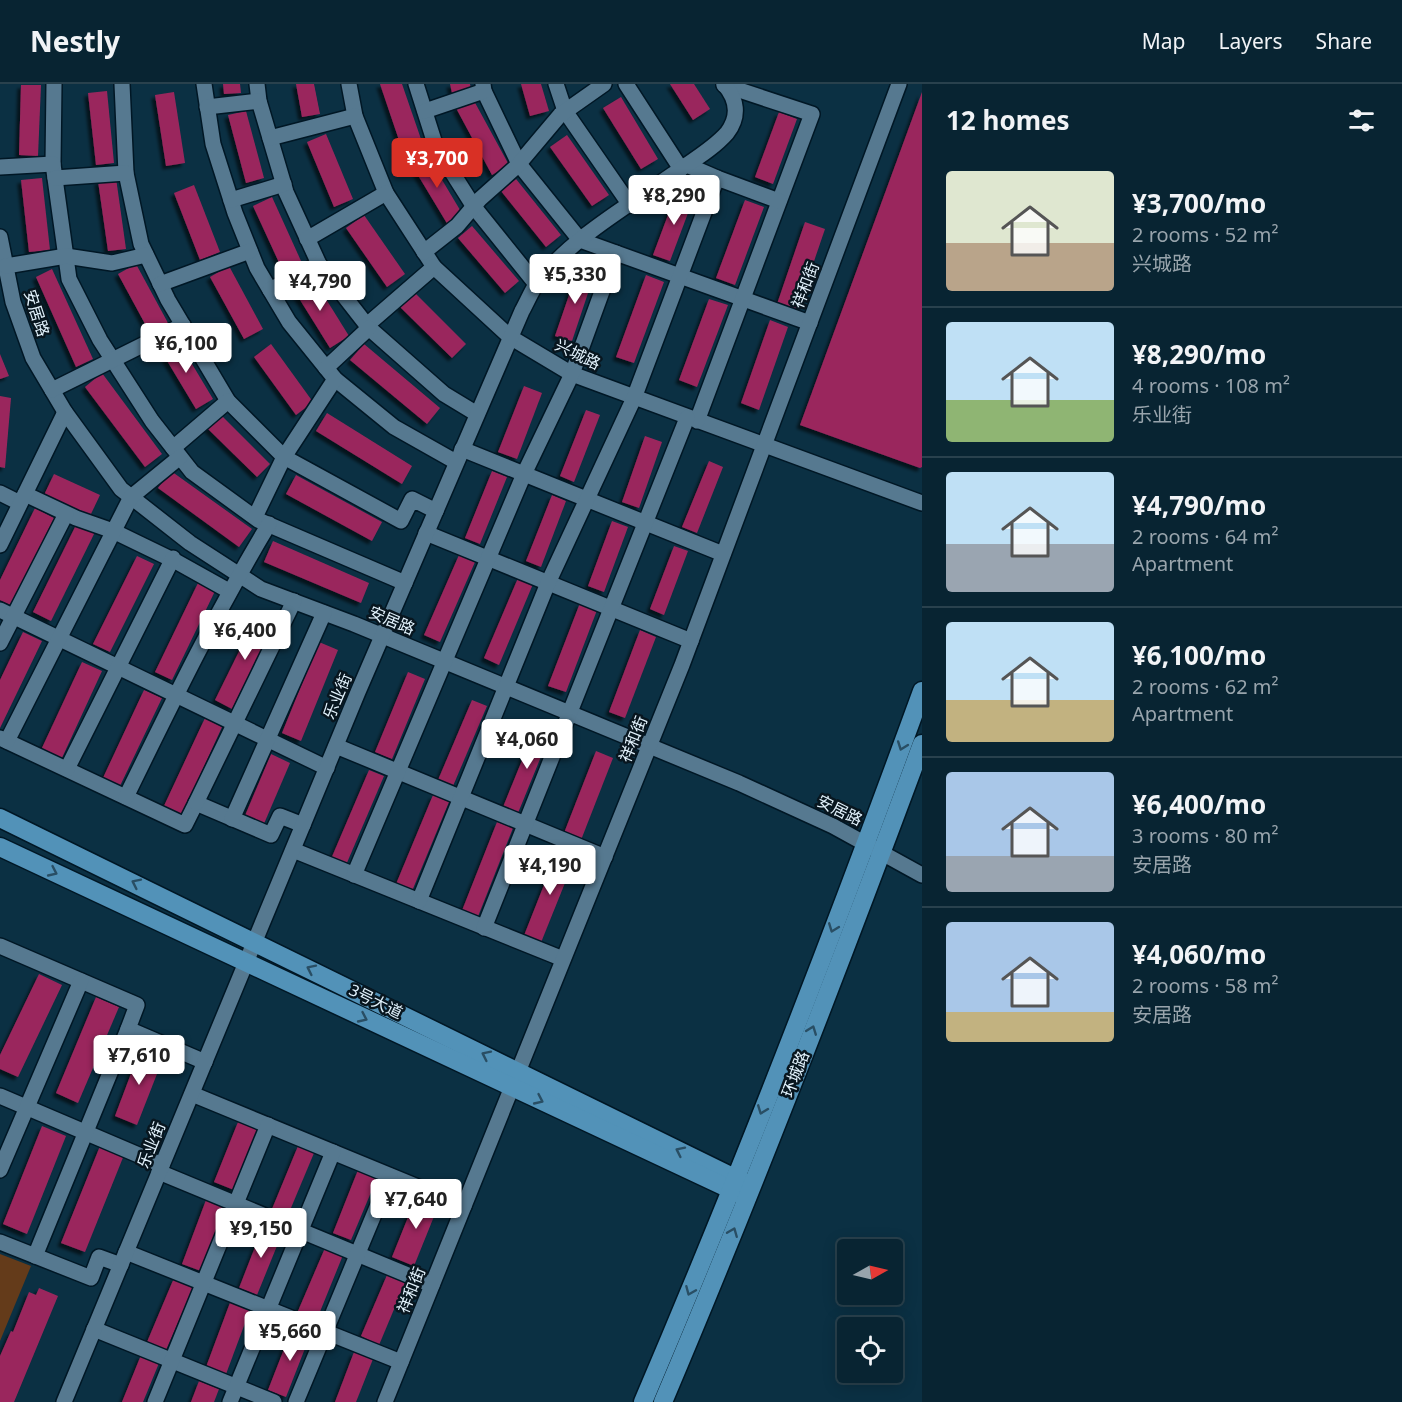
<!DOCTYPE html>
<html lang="en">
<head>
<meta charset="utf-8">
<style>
	:root { --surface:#082432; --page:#112c3a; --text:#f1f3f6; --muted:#98a4ac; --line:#29414d; --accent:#d93025 }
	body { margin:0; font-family:"Noto Sans","Noto Sans SC",sans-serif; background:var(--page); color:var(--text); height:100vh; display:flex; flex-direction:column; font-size:22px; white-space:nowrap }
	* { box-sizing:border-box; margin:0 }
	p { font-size:20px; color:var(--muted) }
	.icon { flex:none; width:33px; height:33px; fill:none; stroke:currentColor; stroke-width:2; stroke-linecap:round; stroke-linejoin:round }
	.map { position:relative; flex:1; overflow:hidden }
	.drawer { display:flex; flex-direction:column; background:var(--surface); width:480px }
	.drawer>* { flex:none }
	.needle { width:39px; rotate:82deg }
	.fabs { position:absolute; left:837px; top:1155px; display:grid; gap:12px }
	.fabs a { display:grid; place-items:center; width:66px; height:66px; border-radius:6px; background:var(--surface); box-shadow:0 3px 15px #0003,0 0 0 2px var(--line); font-size:30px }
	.price { position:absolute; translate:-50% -51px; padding:0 14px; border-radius:6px; background:#fff; color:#222; font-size:20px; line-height:39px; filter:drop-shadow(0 2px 3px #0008) }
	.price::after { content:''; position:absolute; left:50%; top:36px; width:18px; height:14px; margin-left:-9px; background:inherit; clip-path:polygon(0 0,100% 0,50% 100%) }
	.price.on { background:var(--accent); color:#fff }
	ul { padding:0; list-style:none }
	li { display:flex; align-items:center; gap:18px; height:150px; padding:0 24px }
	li+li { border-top:2px solid var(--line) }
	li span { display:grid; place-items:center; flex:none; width:168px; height:120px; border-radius:6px; color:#555 }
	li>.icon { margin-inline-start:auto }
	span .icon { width:72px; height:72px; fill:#fffc; stroke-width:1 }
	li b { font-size:26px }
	h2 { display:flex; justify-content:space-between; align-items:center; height:72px; padding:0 24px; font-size:26px }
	header { display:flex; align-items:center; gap:36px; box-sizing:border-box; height:84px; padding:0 30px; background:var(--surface); border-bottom:2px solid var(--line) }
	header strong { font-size:28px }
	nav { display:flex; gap:33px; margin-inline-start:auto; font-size:21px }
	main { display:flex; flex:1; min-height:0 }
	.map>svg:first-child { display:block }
	.green { fill:#643b1a }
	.building { fill:#9a285d; filter:url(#shadow) }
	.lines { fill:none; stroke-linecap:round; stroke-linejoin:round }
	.minor-casing { stroke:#001725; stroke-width:18 }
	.major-casing { stroke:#001725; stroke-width:21 }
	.minor { stroke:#567990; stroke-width:15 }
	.major { stroke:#5292b8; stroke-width:18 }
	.oneway { stroke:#294e64 }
	.labels { text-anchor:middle; stroke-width:5; stroke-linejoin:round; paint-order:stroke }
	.street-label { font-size:16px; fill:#e3f3fd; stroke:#08161f }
</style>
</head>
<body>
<header>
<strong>Nestly</strong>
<nav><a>Map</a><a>Layers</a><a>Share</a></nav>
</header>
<main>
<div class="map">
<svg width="922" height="1318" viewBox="0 0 922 1318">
	<defs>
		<filter id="shadow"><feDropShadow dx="-3.5" dy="3.5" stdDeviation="1.5" flood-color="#0009"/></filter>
	</defs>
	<rect width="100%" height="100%" fill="#0b3043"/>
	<polygon class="green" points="0,1170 31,1182 0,1257"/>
	<g class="building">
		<polygon points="223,0 240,0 241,9 224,10"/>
		<polygon points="296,0 314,0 320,30 302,33"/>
		<polygon points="380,0 402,0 422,58 402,65"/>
		<polygon points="450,0 470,0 471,5 452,9"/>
		<polygon points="521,0 541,0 549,27 530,32"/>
		<polygon points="670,0 694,0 710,25 693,36"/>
		<polygon points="21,1 41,1 38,72 19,71"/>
		<polygon points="107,7 114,79 96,81 88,9"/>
		<polygon points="174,8 185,79 166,82 155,11"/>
		<polygon points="922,8 922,383 920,384 800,341"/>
		<polygon points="621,13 658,75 641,85 603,24"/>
		<polygon points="473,15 509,81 492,91 456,24"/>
		<polygon points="246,27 264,94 246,99 228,31"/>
		<polygon points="779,28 797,35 773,100 755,93"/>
		<polygon points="326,50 353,115 334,123 307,58"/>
		<polygon points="567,51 609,111 592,122 550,63"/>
		<polygon points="426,69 463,131 448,141 410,78"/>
		<polygon points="42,94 50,166 29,168 21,96"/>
		<polygon points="116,94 126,165 108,167 98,97"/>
		<polygon points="516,95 561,151 546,163 501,107"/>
		<polygon points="194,101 220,168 200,176 174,109"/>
		<polygon points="677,107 694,113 670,177 653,171"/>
		<polygon points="272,113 301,177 282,185 253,122"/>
		<polygon points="745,116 764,123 735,201 716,194"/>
		<polygon points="364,131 405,190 387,203 346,144"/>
		<polygon points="805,138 825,145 797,227 777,220"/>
		<polygon points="472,142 519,197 505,209 458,154"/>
		<polygon points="136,180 168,239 150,249 118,190"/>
		<polygon points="229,182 263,245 244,255 210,193"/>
		<polygon points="52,185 93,275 76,283 36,193"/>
		<polygon points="578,185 594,191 572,257 555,252"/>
		<polygon points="311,191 349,252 330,264 292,203"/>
		<polygon points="646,191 664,198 634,279 616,273"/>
		<polygon points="414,208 466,260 452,274 400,223"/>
		<polygon points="709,215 728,221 697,303 679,296"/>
		<polygon points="770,236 788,243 759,326 741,319"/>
		<polygon points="177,255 213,315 196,325 160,265"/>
		<polygon points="271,260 313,318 296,331 254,273"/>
		<polygon points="364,260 440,324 427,340 350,276"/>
		<polygon points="0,270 9,292 0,295"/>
		<polygon points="102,289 162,370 145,383 85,303"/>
		<polygon points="524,302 542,309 517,375 498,368"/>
		<polygon points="0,312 11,314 5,384 0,383"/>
		<polygon points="586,326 600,331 574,398 560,392"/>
		<polygon points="327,329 412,382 402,400 316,347"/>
		<polygon points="220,330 270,380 257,393 207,344"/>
		<polygon points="645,352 662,358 639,424 622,418"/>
		<polygon points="709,377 723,383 697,449 682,443"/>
		<polygon points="171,387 252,445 239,463 158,404"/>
		<polygon points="492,387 507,393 480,460 465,454"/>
		<polygon points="54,390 100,411 90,432 44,411"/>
		<polygon points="296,391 382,438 372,457 286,410"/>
		<polygon points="552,411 566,417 541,483 526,477"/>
		<polygon points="35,424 54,434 11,521 0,516 0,496"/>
		<polygon points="612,437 628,443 604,508 588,502"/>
		<polygon points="77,439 95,448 51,537 33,528"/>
		<polygon points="273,457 369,499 361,519 264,478"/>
		<polygon points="674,462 688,467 664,531 650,525"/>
		<polygon points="459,471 475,478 440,558 424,551"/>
		<polygon points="137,472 154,480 110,568 93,560"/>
		<polygon points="518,494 533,500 499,581 484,574"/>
		<polygon points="198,499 215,507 172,596 155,588"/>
		<polygon points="580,519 597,526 566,608 548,602"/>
		<polygon points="258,529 275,538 232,625 215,616"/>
		<polygon points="640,546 656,553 625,634 609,628"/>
		<polygon points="23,548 42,557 0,644 0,596"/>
		<polygon points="319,558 338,566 301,657 282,649"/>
		<polygon points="82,578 102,587 61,676 41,666"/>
		<polygon points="408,588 425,595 392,675 375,668"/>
		<polygon points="144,606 162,614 119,704 102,696"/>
		<polygon points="472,616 487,622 453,702 438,696"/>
		<polygon points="205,634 222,643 181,733 163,724"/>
		<polygon points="536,642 551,648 518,729 503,723"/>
		<polygon points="596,667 613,674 581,756 564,749"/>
		<polygon points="271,670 290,679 263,742 244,734"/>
		<polygon points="369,686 384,692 346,781 331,775"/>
		<polygon points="433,711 449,718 412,807 396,800"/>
		<polygon points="497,738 513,744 477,835 461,829"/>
		<polygon points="559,763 577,769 540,861 523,854"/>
		<polygon points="39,890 62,901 18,993 0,985 0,971"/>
		<polygon points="96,913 119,923 78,1019 56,1009"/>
		<polygon points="141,963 164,972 137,1041 115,1032"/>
		<polygon points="238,1038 258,1046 234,1106 214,1098"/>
		<polygon points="42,1042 66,1052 27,1150 3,1140"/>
		<polygon points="100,1062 124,1071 85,1168 61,1159"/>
		<polygon points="298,1062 314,1069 288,1131 272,1125"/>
		<polygon points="358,1086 377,1094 351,1156 333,1149"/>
		<polygon points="417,1111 439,1120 414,1182 392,1173"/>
		<polygon points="206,1116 225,1123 201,1187 182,1180"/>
		<polygon points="264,1140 283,1147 257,1211 239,1204"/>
		<polygon points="325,1164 343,1171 317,1235 298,1227"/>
		<polygon points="387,1191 405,1199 379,1261 361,1252"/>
		<polygon points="174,1194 194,1202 166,1266 147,1258"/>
		<polygon points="39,1204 58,1212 14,1318 0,1318 0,1272 11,1247 13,1248 29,1208 36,1211"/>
		<polygon points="231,1216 251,1223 226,1290 206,1283"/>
		<polygon points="293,1242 311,1249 286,1313 268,1306"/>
		<polygon points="354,1268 373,1275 356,1318 335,1318"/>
		<polygon points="141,1271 159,1279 143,1318 122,1318"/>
		<polygon points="199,1297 219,1305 214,1318 191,1318"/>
	</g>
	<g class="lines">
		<defs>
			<g id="minor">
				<polyline points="54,0 53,80 69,195 100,256 152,337 192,388 258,436 405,499"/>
				<polyline points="122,0 126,89 141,160 168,216 228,317 284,373 401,437 412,415 436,427"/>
				<polyline points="204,0 213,60 235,129 257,184 289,238 335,295 394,343 456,378"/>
				<polyline points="257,0 259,17 286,108 319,180 369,244 444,310 477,330"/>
				<polyline points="349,0 355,32 386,109 434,183 510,253 572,290 922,419"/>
				<polyline points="416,0 436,63 474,123 536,200"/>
				<polyline points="483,0 484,7 519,80 580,156 810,239"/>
				<polyline points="556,0 565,27 630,121"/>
				<polyline points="626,0 681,85"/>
				<polyline points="207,23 259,17"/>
				<polyline points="425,27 484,7"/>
				<polyline points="270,54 355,32"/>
				<polyline points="687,81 717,94"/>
				<polyline points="0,83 53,80"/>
				<polyline points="55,94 126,89"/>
				<polyline points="231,116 284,100"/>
				<polyline points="0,153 13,218 33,274 65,328 121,405 190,459 261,505 354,540 739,699 833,742 922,791"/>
				<polyline points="307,155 386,109"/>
				<polyline points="424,168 457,142 480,115 517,82 560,31 604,0"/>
				<polyline points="6,182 66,172 112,179 146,171"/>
				<polyline points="160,200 250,167"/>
				<polyline points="270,206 319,180"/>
				<polyline points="367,241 434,183"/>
				<polyline points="326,284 369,244"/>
				<polyline points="52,306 183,241"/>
				<polyline points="697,337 812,30 724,1"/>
				<polyline points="173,364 228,317"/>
				<polyline points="462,365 723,470"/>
				<polyline points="0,409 20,419"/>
				<polyline points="25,410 76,434 113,447 177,478 229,507"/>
				<polyline points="255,433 284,373 335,295"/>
				<polyline points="426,449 691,557"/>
				<polyline points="0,461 65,328"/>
				<polyline points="0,526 327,684"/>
				<polyline points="0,559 66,430"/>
				<polyline points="0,654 185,741 196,719 271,751 280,732 303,741"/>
				<polyline points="7,657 131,413 180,373"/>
				<polyline points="336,662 605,773"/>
				<polyline points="67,685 173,474"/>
				<path d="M126 713C171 621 216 528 269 440"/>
				<polyline points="196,719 294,517"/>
				<polyline points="232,735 324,529"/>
				<polyline points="293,766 563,875"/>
				<polyline points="354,791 524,390 572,290 616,169"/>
				<polyline points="419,817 548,499 634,314 717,94 779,117"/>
				<polyline points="484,844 687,334"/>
				<polyline points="0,862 137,921 128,945 205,978"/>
				<polyline points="192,1010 464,1122"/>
				<polyline points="0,1012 162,1081"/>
				<polyline points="0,1086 81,897"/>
				<polyline points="159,1088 432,1201"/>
				<polyline points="0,1158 91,1194 99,1173 121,1181"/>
				<polyline points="126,1168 401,1278"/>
				<polyline points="35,1172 128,945"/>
				<polyline points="94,1245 274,1318"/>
				<path d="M64 1318 358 608 522 227C527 218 531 208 537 199 570 155 628 122 672 91 690 78 712 66 727 49 740 32 737 15 724 0"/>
				<polyline points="155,1318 268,1041"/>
				<polyline points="230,1318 333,1068"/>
				<polyline points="296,1318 390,1092"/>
				<polyline points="385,1318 682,581 899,0"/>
			</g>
			<g id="major">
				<polyline points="0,734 751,1102"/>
				<polyline points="0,763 747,1113"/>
				<path d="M643 1318C743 1084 835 846 922 607"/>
				<path d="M663 1318C755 1101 840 881 922 660"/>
			</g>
		</defs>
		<use href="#minor" class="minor-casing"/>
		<use href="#major" class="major-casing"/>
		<use href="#minor" class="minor"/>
		<use href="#major" class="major"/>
	</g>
	<defs><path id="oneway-chevron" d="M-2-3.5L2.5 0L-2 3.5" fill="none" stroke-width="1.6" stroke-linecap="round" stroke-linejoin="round" transform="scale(1.5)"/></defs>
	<g class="oneway">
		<use href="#oneway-chevron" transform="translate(902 662) rotate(110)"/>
		<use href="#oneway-chevron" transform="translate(53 788) rotate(25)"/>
		<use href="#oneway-chevron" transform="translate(136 799) rotate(-154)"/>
		<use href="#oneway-chevron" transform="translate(833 844) rotate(111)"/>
		<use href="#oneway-chevron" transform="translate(311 885) rotate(-154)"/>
		<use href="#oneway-chevron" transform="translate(363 934) rotate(25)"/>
		<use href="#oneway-chevron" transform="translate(812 946) rotate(-69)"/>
		<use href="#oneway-chevron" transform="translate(486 971) rotate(-154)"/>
		<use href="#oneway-chevron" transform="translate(539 1016) rotate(25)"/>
		<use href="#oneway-chevron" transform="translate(762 1026) rotate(111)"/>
		<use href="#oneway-chevron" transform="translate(680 1067) rotate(-154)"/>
		<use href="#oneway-chevron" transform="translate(733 1148) rotate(-68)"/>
		<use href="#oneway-chevron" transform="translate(690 1207) rotate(113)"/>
	</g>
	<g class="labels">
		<g class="street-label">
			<text transform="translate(805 201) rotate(-69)" y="6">祥和街</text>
			<text transform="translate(37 229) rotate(72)" y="6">安居路</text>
			<text transform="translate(578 270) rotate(26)" y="6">兴城路</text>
			<text transform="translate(392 536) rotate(23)" y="6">安居路</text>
			<text transform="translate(337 612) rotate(-67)" y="6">乐业街</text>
			<text transform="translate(633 655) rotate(-68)" y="6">祥和街</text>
			<text transform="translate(840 726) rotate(26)" y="6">安居路</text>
			<text transform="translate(376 917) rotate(26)" y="6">3号大道</text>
			<text transform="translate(795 990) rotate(-69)" y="6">环城路</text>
			<text transform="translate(151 1061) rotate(-68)" y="6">乐业街</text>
			<text transform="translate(411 1206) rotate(-68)" y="6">祥和街</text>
		</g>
	</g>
</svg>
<div class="fabs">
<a><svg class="needle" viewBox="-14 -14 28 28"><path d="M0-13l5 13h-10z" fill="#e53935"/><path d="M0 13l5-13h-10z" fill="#98a4ac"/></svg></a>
<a><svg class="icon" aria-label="locate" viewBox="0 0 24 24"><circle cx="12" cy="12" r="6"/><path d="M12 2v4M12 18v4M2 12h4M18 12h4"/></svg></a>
</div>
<b class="price on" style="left:437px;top:105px">¥3,700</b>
<b class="price" style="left:674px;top:142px">¥8,290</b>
<b class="price" style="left:575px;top:221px">¥5,330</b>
<b class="price" style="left:320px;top:228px">¥4,790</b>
<b class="price" style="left:186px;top:290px">¥6,100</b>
<b class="price" style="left:245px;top:577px">¥6,400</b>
<b class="price" style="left:527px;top:686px">¥4,060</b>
<b class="price" style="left:550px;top:812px">¥4,190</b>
<b class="price" style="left:139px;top:1002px">¥7,610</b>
<b class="price" style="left:416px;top:1146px">¥7,640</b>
<b class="price" style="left:261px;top:1175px">¥9,150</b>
<b class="price" style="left:290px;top:1278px">¥5,660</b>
</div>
<section class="drawer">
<h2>12 homes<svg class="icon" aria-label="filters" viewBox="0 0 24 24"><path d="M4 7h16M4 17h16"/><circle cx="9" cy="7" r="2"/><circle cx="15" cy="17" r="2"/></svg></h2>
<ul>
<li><span style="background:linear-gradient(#dfe7d0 60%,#b9a48a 0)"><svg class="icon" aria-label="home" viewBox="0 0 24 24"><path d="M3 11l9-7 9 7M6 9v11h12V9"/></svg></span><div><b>¥3,700/mo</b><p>2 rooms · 52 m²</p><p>兴城路</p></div></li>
<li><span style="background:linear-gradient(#bfe0f5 65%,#8fb573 0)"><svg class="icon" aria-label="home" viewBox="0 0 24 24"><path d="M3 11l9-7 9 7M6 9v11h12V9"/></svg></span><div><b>¥8,290/mo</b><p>4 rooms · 108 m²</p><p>乐业街</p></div></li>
<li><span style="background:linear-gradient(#bfe0f5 60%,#9aa5b1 0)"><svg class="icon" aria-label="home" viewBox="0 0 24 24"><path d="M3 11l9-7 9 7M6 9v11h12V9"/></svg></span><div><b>¥4,790/mo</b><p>2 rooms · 64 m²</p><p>Apartment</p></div></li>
<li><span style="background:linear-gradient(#bfe0f5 65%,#c2b280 0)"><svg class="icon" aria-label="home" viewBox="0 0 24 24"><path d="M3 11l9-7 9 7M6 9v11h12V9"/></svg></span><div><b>¥6,100/mo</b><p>2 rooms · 62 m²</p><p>Apartment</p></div></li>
<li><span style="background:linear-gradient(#a9c7e8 70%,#9aa5b1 0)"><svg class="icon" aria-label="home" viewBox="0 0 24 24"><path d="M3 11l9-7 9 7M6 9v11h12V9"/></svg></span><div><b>¥6,400/mo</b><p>3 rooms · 80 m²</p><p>安居路</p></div></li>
<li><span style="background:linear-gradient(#a9c7e8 75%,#c2b280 0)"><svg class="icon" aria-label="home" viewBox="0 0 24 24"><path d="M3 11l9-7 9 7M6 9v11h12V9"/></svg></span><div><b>¥4,060/mo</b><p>2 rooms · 58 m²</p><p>安居路</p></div></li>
</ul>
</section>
</main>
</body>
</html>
